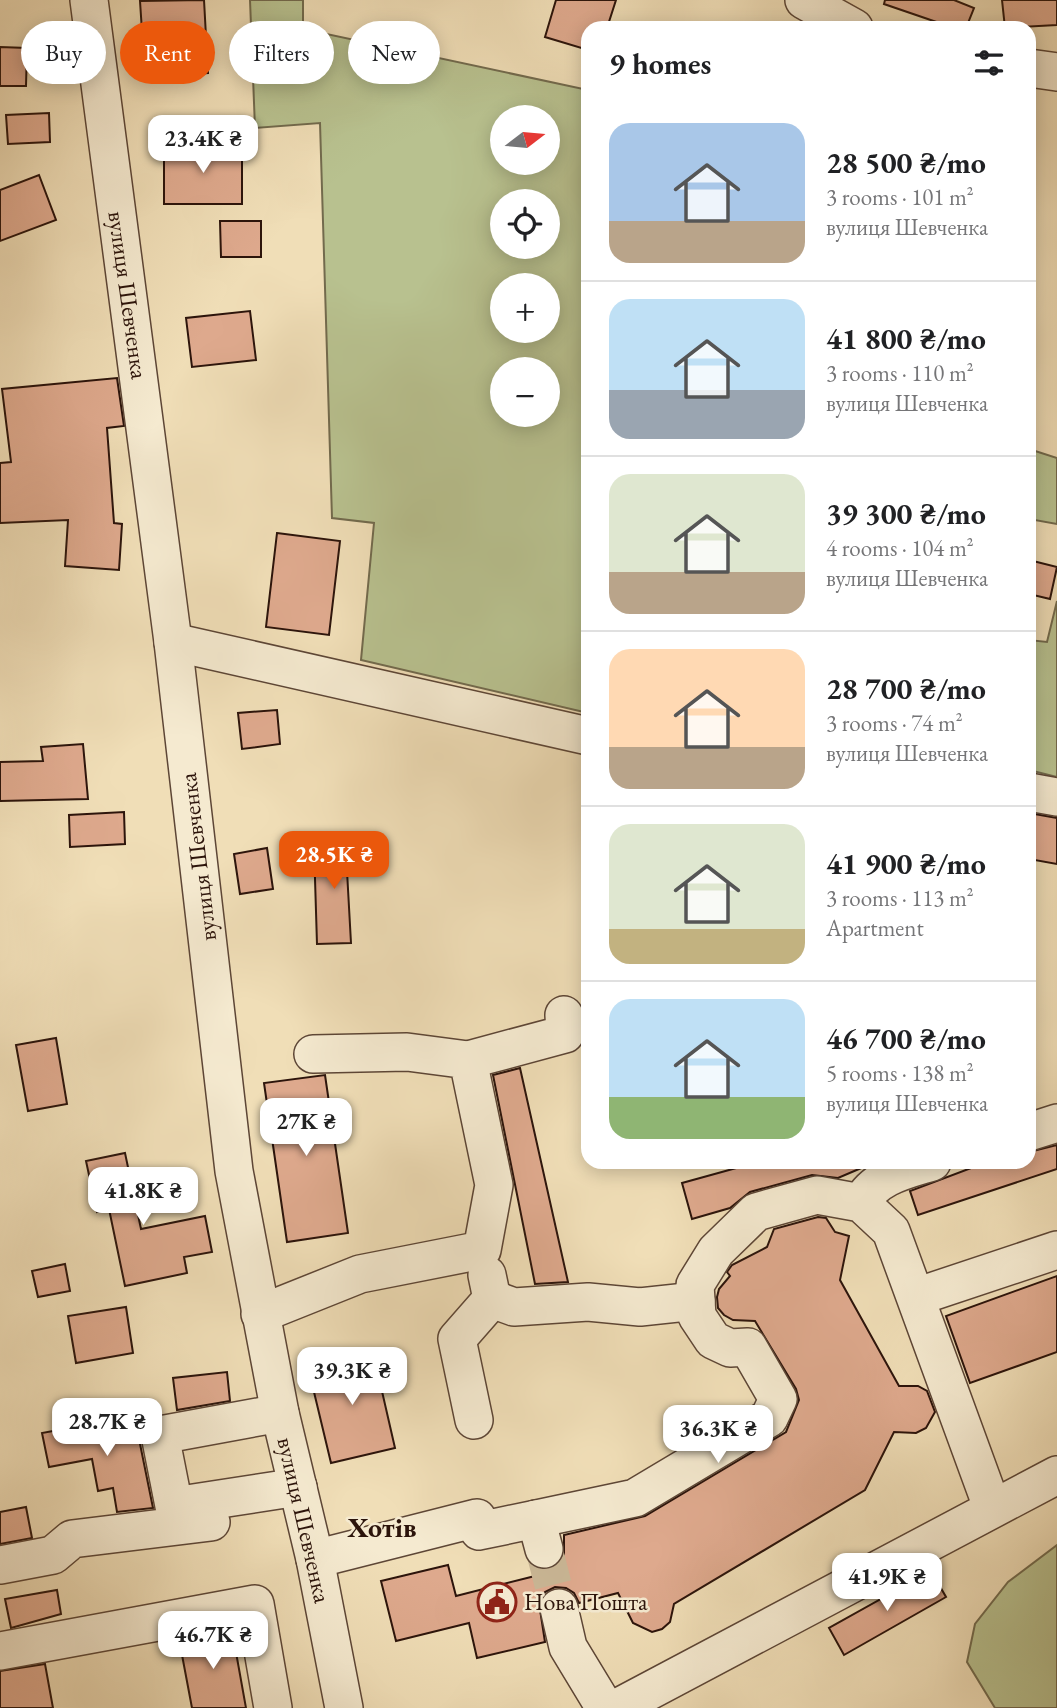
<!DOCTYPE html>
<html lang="en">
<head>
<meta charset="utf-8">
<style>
	:root { --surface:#fff; --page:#f6f6f6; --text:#202124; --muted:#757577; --line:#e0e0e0; --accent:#ea580c }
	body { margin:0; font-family:"EB Garamond",serif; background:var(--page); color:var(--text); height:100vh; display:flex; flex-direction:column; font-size:26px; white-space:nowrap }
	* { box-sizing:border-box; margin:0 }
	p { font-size:23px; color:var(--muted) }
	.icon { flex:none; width:38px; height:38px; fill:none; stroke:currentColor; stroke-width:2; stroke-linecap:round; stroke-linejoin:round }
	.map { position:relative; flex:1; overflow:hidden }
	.side { position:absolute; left:581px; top:21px; width:455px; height:1148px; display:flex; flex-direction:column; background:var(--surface); border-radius:21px; box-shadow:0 4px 18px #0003 }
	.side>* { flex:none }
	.hud { position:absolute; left:21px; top:21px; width:455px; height:63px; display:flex; gap:14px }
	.needle { width:46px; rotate:74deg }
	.tools { position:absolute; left:490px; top:105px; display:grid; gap:14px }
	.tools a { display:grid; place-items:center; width:70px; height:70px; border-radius:50%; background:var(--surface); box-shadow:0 4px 18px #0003; font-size:35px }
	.price { position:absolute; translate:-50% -60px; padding:0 16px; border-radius:14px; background:#fff; color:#222; font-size:23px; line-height:46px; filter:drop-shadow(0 2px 4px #0008) }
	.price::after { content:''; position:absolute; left:50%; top:42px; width:21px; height:16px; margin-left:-10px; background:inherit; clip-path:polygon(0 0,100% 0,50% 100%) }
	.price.active { background:var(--accent); color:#fff }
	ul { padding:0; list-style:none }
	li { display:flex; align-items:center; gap:21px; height:175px; padding:0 28px }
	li+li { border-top:2px solid var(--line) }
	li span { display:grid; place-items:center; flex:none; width:196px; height:140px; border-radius:21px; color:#555 }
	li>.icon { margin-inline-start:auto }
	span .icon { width:84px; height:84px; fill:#fffc; stroke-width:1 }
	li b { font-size:30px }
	h2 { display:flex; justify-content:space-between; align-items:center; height:84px; padding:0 28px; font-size:30px }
	.chip { padding:0 24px; border-radius:32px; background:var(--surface); box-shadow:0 4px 18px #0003; font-size:24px; line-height:63px }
	.chip.active { background:var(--accent); color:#fff }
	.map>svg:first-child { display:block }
	.green { fill:#b8c18f; stroke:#726a4d; stroke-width:2; fill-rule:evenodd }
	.building { fill:#dea98d; stroke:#2c140b; stroke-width:2 }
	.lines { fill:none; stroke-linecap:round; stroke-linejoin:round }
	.minor-tunnel { stroke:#c9b695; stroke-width:37; stroke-dasharray:37 18; stroke-linecap:butt }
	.minor-casing { stroke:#5d4636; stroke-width:40 }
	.minor { stroke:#f5ead0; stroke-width:37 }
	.labels { text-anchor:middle; stroke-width:5; stroke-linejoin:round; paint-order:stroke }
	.street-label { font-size:24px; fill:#2c140b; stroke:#f5ead0 }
	.poi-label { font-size:24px; fill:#2c140b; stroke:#f5ead0; text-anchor:start }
	.quarter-label { font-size:28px; font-weight:bold; fill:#2c140b; stroke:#f5ead0 }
</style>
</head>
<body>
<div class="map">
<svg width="1057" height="1708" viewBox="0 0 1057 1708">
	<rect width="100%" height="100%" fill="#f0deb7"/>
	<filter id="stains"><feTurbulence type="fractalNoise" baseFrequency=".00286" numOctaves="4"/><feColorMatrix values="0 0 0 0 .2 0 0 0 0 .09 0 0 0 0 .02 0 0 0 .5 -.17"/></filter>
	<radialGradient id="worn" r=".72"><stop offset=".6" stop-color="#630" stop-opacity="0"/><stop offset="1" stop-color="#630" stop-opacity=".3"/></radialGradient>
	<g class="green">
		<path d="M250 0H303V29L588 90V713L361 660 374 523 332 518 320 123 255 128ZM502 117H548V163H502ZM502 201H548V247H502ZM548 285V331H502V285ZM502 369H548V415H502Z"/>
		<polygon points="1029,449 1057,458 1057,524 1029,519"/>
		<polygon points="1057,601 1057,777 1029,770 1029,640 1047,642"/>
		<polygon points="1057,1545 1057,1708 995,1708 967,1662 975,1624 1008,1582"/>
	</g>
	<g class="building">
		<polygon points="204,0 208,73 145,77 140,1"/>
		<polygon points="556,0 616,0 607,28 588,28 588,50 545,37"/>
		<polygon points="885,0 954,0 974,8 966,28 954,28 884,4"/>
		<polygon points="1002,0 1057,0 1057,25 1005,28"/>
		<polygon points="0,47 27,48 26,86 0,86"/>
		<polygon points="49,113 50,142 8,144 6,115"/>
		<rect x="164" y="147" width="78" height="57"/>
		<polygon points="39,175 56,220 0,241 0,190"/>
		<polygon points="220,221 261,221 261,257 221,257"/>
		<polygon points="250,311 256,360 192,367 186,318"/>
		<polygon points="117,378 124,426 107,428 114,523 122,524 119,570 65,566 68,520 0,523 0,463 11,462 2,389"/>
		<polygon points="277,533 340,541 329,635 266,627"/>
		<polygon points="1029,560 1057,567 1050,599 1029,594"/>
		<polygon points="277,710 280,744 242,749 238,713"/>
		<polygon points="83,744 88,799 0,801 0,762 43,761 41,747"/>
		<polygon points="124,812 125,844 70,847 69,815"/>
		<polygon points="1029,813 1057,818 1057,864 1029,859"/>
		<polygon points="360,845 360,871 347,871 351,943 317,944 314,846"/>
		<polygon points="267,848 273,889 240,894 234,854"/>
		<polygon points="56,1038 67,1104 28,1111 16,1045"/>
		<polygon points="520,1068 568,1282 535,1284 493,1075"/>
		<polygon points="325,1075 348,1233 287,1242 264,1083"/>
		<polygon points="1057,1145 1057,1169 918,1215 910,1191 987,1162 1029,1162 1029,1152"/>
		<polygon points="125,1153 141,1229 205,1216 212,1252 184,1257 187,1273 125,1286 109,1209 97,1212 86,1161"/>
		<polygon points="758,1162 866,1162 866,1166 838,1178 812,1175 750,1192 730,1208 692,1219 682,1183"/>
		<polygon points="818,1217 826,1218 835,1232 849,1236 840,1280 899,1386 918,1386 927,1391 935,1412 926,1428 916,1433 894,1432 865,1490 674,1604 670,1622 662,1629 652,1632 633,1623 618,1593 579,1603 574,1593 566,1588 555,1587 545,1592 539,1603 545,1642 477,1658 469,1623 396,1641 381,1581 448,1565 456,1596 535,1576 532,1566 549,1569 559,1563 564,1554 564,1535 645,1516 786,1432 799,1400 796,1389 755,1321 733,1320 724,1315 718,1308 717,1297 719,1289 730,1276 727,1272 732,1265 767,1247 774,1229"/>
		<polygon points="65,1264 70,1291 38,1297 32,1271"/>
		<polygon points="1057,1276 1057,1352 970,1383 946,1316"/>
		<polygon points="126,1307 133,1353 76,1363 68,1316"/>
		<polygon points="373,1352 395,1448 331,1463 308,1367"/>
		<polygon points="227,1372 230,1401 177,1410 173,1378"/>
		<polygon points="145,1414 139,1439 153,1508 117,1512 113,1488 98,1491 92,1459 49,1467 42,1433"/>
		<polygon points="26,1507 32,1538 0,1544 0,1512"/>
		<polygon points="931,1571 946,1597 844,1655 829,1628"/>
		<polygon points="57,1590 61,1614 11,1628 5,1599"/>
		<polygon points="232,1630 246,1708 192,1708 179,1639"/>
		<polygon points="45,1664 53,1708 0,1708 0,1671"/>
	</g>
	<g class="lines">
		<polyline class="minor-tunnel" points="544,1549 559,1608"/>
		<defs>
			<g id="minor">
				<polyline points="89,0 173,642 234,1171 280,1413 315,1559 344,1708"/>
				<polyline points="804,0 854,28"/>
				<polyline points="1029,68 1057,72"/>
				<polyline points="173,642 588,736"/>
				<polyline points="1029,792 1057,797"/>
				<polyline points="468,1060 565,1034 564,1015"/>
				<polyline points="1029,1132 1057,1123"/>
				<path d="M861 1203C875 1176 906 1170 932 1162"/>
				<polyline points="916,1297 1057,1250"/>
				<polyline points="492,1299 514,1307 588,1302 640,1307 696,1301"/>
				<polyline points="260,1314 360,1274 482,1250 494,1185 468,1060 407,1052 313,1054"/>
				<polyline points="280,1413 160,1435 174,1506 298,1487"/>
				<polyline points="474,1420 457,1339 492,1299 487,1275"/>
				<polyline points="544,1549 536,1519 635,1498 769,1418 778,1399 748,1347 730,1348 713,1340 697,1316 695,1285 716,1251 756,1212 817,1195 861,1203 891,1231 992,1507"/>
				<polyline points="315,1559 477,1518 479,1531 536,1519"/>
				<polyline points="0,1565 53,1555 72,1539 211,1522"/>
				<polyline points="559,1608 568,1647 605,1708"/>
				<polyline points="0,1651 255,1604 273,1708"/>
				<polyline points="617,1708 1057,1475"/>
			</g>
		</defs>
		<use href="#minor" class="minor-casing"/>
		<use href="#minor" class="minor"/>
	</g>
	<defs>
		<symbol id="civic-ring" viewBox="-11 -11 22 22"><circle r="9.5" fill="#f5ead0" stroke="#8f2418" stroke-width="1.5"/><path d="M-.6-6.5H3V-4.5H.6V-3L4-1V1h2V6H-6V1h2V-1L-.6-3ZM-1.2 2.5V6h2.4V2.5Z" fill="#8f2418"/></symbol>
	</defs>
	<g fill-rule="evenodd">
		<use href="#civic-ring" x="475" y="1580" width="44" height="44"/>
	</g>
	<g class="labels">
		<g class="street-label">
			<text transform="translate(128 295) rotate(82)" y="8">вулиця Шевченка</text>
			<text transform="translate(198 857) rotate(-97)" y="8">вулиця Шевченка</text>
			<text transform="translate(304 1520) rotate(77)" y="8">вулиця Шевченка</text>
		</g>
		<g class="poi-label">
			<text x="524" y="1610">Нова Пошта</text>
		</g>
		<g class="quarter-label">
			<text x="382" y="1537">Хотів</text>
		</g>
	</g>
	<rect width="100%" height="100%" filter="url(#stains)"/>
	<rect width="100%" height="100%" fill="url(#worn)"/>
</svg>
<div class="tools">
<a><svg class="needle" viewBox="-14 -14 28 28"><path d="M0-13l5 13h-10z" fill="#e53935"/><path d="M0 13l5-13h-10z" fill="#757577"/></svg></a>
<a><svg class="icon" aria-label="locate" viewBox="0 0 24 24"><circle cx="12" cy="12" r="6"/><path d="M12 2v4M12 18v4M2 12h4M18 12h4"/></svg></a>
<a>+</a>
<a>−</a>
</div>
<b class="price" style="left:203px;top:175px">23.4K ₴</b>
<b class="price active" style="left:334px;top:891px">28.5K ₴</b>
<b class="price" style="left:306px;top:1158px">27K ₴</b>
<b class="price" style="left:143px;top:1227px">41.8K ₴</b>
<b class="price" style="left:352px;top:1407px">39.3K ₴</b>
<b class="price" style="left:107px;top:1458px">28.7K ₴</b>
<b class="price" style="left:718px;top:1465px">36.3K ₴</b>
<b class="price" style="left:887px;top:1613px">41.9K ₴</b>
<b class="price" style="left:213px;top:1671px">46.7K ₴</b>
<div class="hud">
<a class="chip">Buy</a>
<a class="chip active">Rent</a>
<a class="chip">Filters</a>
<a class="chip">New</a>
</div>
<section class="side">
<h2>9 homes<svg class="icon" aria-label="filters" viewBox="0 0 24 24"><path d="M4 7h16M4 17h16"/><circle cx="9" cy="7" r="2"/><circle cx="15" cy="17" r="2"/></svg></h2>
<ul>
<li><span style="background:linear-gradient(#a9c7e8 70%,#b9a48a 0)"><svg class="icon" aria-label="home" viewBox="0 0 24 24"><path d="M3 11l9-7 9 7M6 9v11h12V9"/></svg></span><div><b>28 500 ₴/mo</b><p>3 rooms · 101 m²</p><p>вулиця Шевченка</p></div></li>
<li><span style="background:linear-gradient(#bfe0f5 65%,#9aa5b1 0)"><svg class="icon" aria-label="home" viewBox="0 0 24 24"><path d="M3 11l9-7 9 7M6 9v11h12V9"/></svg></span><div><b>41 800 ₴/mo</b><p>3 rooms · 110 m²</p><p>вулиця Шевченка</p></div></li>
<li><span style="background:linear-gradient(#dfe7d0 70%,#b9a48a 0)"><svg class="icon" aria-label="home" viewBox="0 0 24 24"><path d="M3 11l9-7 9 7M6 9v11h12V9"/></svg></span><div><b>39 300 ₴/mo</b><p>4 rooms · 104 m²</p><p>вулиця Шевченка</p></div></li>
<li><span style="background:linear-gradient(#ffd9b3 70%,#b9a48a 0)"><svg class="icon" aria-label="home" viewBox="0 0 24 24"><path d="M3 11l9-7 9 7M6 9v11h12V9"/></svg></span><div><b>28 700 ₴/mo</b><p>3 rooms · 74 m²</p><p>вулиця Шевченка</p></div></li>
<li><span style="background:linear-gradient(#dfe7d0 75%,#c2b280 0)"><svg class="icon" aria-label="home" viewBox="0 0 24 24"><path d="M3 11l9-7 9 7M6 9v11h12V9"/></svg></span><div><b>41 900 ₴/mo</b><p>3 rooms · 113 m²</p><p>Apartment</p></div></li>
<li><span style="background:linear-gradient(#bfe0f5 70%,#8fb573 0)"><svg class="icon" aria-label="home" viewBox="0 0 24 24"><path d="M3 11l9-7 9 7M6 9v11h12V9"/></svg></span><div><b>46 700 ₴/mo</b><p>5 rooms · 138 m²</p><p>вулиця Шевченка</p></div></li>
</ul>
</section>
</div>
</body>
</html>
